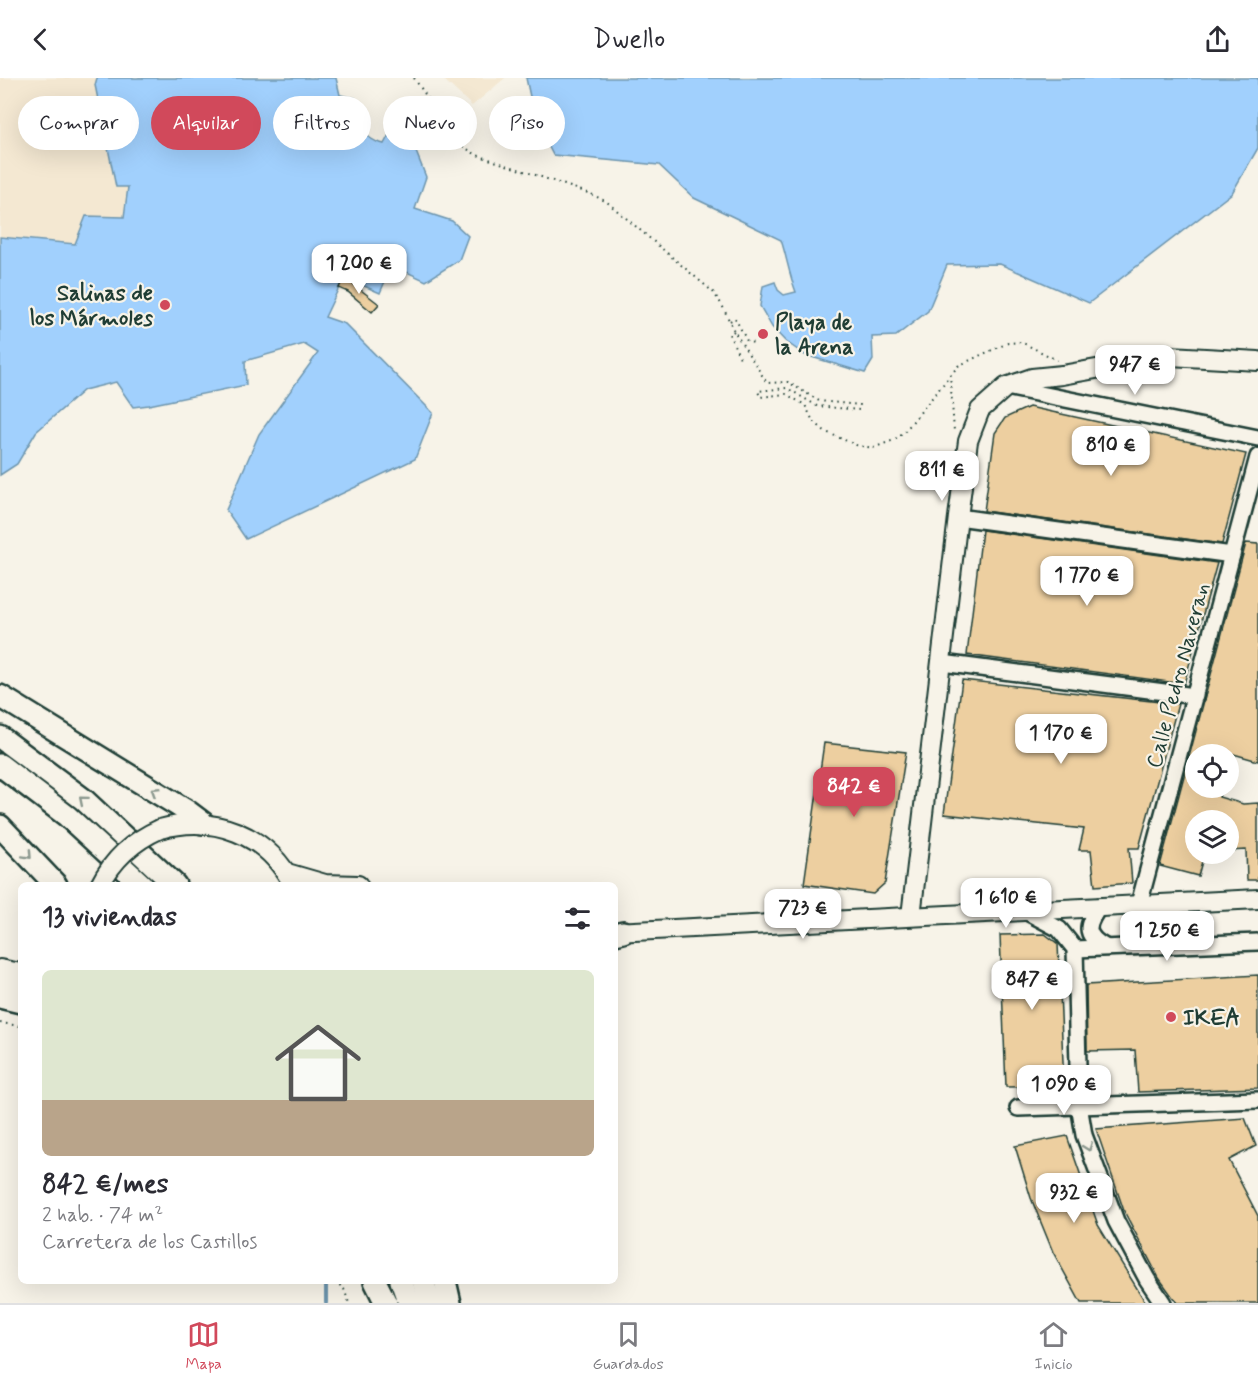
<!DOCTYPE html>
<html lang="es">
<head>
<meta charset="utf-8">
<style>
	:root { --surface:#fff; --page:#f2f2f3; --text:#2b2b33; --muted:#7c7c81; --line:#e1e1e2; --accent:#d1495b }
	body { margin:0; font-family:Mynerve,sans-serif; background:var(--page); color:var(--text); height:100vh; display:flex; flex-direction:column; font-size:22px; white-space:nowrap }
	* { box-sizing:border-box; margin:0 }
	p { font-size:20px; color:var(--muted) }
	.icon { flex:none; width:33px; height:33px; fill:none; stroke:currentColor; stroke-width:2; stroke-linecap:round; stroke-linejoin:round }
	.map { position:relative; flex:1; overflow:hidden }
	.details { position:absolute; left:18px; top:804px; width:600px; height:402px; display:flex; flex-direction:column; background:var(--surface); border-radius:9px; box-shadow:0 6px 24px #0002 }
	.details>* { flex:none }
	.top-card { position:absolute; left:18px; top:18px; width:600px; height:54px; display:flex; gap:12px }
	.fabs { position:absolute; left:1185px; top:666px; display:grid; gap:12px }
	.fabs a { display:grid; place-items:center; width:54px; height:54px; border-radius:50%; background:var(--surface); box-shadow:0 6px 24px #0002; font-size:30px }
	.price { position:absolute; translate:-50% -51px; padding:0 14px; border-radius:12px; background:#fff; color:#222; font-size:20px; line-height:39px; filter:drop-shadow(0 2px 3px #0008) }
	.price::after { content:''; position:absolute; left:50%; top:36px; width:18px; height:14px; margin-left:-9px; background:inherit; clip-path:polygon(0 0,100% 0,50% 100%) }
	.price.selected { background:var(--accent); color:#fff }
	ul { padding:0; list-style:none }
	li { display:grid; align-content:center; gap:12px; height:318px; padding:0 24px }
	li span { display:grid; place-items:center; height:186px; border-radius:9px; color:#555 }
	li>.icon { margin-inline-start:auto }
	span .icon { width:108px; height:108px; fill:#fffc; stroke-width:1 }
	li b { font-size:26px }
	h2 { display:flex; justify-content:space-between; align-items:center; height:72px; padding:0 24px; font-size:26px }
	.chip { padding:0 21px; border-radius:27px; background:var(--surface); box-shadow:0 6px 24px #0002; font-size:21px; line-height:54px }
	.chip.selected { background:var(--accent); color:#fff }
	header { display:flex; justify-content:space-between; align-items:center; height:78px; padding:0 24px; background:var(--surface); font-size:27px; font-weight:600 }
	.tab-bar { display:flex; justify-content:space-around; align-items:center; height:84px; border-top:2px solid var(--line); background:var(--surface); font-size:16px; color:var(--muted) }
	.tab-bar a { display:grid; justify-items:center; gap:3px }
	.tab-bar .selected { color:var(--accent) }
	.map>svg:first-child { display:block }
	.built { fill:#f4e8d2 }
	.water { fill:#a1d0fd; stroke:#6d95ad; stroke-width:1.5 }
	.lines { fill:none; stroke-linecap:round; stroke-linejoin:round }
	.stream { stroke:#6d95ad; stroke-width:4 }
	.building { fill:#edcfa0; stroke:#1f3d34; stroke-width:1.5 }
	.minor-casing { stroke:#1f3d34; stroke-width:20 }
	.major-casing { stroke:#1f3d34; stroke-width:22 }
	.highway-casing { stroke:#1f3d34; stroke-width:26 }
	.path { stroke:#1f3d34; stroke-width:2; stroke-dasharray:1.5 4.5; stroke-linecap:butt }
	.minor { stroke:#f7f3e8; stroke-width:15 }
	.major { stroke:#f7f3e8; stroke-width:18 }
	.highway { stroke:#f7f3e8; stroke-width:21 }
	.major-bridge-casing { stroke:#1f3d34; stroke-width:22; stroke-linecap:butt }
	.major-bridge { stroke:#f7f3e8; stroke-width:18 }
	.oneway { stroke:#8b988e }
	.poi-dot { fill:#d1495b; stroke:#f7f3e8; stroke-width:2 }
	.labels { text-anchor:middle; stroke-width:4.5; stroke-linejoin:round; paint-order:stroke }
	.poi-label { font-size:22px; font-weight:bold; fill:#1f3d34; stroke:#f7f3e8; text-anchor:start }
	.street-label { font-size:22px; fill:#1f3d34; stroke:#f7f3e8 }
</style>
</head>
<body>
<header><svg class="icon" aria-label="back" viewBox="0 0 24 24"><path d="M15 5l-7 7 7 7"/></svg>Dwello<svg class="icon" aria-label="share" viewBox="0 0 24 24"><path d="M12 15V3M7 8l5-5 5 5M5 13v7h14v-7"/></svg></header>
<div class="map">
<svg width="1258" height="1225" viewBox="0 0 1258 1225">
	<rect width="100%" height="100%" fill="#f7f3e8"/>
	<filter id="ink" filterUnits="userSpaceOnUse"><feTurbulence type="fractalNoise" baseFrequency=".0167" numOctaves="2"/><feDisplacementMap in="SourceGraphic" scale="12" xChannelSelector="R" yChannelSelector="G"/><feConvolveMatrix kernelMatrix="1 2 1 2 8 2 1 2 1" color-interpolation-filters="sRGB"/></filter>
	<g filter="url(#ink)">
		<g class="built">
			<polygon points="0,0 97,0 95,7 116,109 128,108 124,139 75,166 0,159"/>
			<polygon points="442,0 505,0 472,28"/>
		</g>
		<g class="water">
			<path d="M97 0H336L340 17 355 20C358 40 360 62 384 66L390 55 413 66 426 99 415 131 452 143 468 158 459 182 426 203 392 187 380 215 344 199 325 239 345 246 433 335 415 381 246 461 226 432 259 356 318 275 304 266 245 283 246 307 149 327 133 329 116 304 84 312 36 354 17 386 0 397V159L75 166 86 138 124 139 128 109H116L95 7Z"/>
			<path d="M526 0H1258V70L1232 115 1089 225 1000 186 947 187 928 233 896 258 872 259 873 282 865 295 805 277 785 263 772 249 760 228 763 208 775 204 778 212 784 217 796 214C789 196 787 180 781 162L694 120 659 87 553 77 535 42Z"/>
		</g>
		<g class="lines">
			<polyline class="stream" points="326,1225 326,1203"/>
		</g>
		<g class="building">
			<polygon points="344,199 379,226 372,234 348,214 339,210"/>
			<polygon points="1029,329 1246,376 1222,466 984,433 995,355 1005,340"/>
			<polygon points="982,452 1217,485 1184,606 967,577"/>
			<polygon points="1246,465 1258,466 1258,683 1230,675 1196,676 1196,710 1221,710 1219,719 1243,726 1258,725 1258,802 1247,802 1246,772 1228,773 1228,742 1196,742 1196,776 1204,776 1198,798 1160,788"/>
			<polygon points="962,602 1178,626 1139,770 1129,770 1132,805 1095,808 1091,772 1079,772 1084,751 944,736"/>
			<polygon points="824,665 906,674 885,805 873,816 804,806"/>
			<polygon points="1045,856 1058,866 1064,1008 1006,1009 1000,857"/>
			<polygon points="1258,897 1258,1010 1138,1014 1135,972 1087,973 1086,907"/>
			<polygon points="1245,1040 1256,1068 1229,1082 1258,1138 1258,1225 1177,1225 1159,1200 1124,1133 1096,1051"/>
			<polygon points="1067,1058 1098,1147 1146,1225 1081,1225 1053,1174 1031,1120 1015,1068"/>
		</g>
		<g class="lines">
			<defs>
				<g id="minor">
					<polyline points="1006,309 1258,360"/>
					<polyline points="958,439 1232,477"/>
					<polyline points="942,585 1195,618"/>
					<polyline points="1139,826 1258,379"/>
					<path d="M1100 828C1086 846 1083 857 1105 869"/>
					<polyline points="1027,834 1059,851 1075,871 1079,1027 1084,1057 1116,1143 1147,1201 1163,1225"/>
					<polyline points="1075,871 1258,864"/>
					<polyline points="1018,1030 1258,1022"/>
				</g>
				<g id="major">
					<path d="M160 751C214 736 267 756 293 807"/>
					<polyline points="287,795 325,806 358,807"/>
					<polyline points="911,838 958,439 968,363 980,332 1006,309 1032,300 1062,297 1170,278 1258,283"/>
					<polyline points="615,854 1258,821"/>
					<polyline points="0,891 21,895"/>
					<polyline points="0,906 21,910"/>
				</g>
				<g id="highway">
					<polyline points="0,618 187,733 203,745"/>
					<polyline points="0,659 83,721 175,807"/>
					<polyline points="0,687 67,738 142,807"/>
					<polyline points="0,748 56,807"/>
					<polyline points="615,856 623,854"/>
					<polyline points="0,919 21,924"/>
					<polyline points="375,1203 386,1225"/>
					<polyline points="401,1203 409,1225"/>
					<polyline points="423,1203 430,1225"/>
					<polyline points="445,1203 450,1225"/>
				</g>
			</defs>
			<use href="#minor" class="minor-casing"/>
			<use href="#major" class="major-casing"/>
			<use href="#highway" class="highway-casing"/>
			<g class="path">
				<polyline points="414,0 452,56 462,68 477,77 591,116 607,124 713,214 722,227 734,253 767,305 788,304 819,323 860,327 859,332 817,328 787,310 758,313 760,319 786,316 805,327 813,343 826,354 856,367 873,370 894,362 905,353 958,288 981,277 1008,265 1021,264 1057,282"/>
				<polyline points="730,243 735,240 747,263 756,266"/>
				<polyline points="734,253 729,256 740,280"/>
				<polyline points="950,296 954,353"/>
				<polyline points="0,945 21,948"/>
				<polyline points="335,1203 344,1211 349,1225"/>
			</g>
			<use href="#minor" class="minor"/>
			<use href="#major" class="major"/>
			<use href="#highway" class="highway"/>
			<defs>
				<path id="major-bridge" d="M100 807C113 781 133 763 160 751"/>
			</defs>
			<use href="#major-bridge" class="major-bridge-casing"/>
			<use href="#major-bridge" class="major-bridge"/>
		</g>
		<defs><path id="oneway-chevron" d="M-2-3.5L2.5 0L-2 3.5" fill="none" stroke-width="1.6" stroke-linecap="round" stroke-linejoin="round" transform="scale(1.5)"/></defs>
		<g class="oneway">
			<use href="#oneway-chevron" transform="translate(155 713) rotate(-148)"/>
			<use href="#oneway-chevron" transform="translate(83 722) rotate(-140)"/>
			<use href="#oneway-chevron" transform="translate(28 777) rotate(47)"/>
			<use href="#oneway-chevron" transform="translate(1088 1069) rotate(69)"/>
		</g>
	</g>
	<g class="poi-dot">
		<circle cx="165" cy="227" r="6"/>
		<circle cx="763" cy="256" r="6"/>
		<circle cx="1171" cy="939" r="6"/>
	</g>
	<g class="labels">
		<g class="poi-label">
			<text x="153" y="222" text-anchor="end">Salinas de<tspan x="153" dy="25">los Mármoles</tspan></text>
			<text x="775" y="251">Playa de<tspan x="775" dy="25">la Arena</tspan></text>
			<text x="1183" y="947">IKEA</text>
		</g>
		<g class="street-label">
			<text transform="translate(1177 597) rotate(-75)" y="8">Calle Pedro Naveran</text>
		</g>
	</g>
</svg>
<div class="fabs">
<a><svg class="icon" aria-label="locate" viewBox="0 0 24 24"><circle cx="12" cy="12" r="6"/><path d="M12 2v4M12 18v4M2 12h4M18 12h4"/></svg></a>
<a><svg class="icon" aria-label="layers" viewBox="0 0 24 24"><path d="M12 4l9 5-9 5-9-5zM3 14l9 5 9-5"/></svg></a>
</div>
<b class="price" style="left:359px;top:217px">1 200 €</b>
<b class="price" style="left:1135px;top:318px">947 €</b>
<b class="price" style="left:1111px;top:399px">810 €</b>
<b class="price" style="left:942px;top:424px">811 €</b>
<b class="price" style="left:1087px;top:529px">1 770 €</b>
<b class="price" style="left:1061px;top:687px">1 170 €</b>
<b class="price selected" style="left:854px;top:740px">842 €</b>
<b class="price" style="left:1006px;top:851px">1 610 €</b>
<b class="price" style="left:803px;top:862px">723 €</b>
<b class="price" style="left:1167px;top:884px">1 250 €</b>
<b class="price" style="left:1032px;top:933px">847 €</b>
<b class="price" style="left:1064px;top:1038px">1 090 €</b>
<b class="price" style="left:1074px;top:1146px">932 €</b>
<div class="top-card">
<a class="chip">Comprar</a>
<a class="chip selected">Alquilar</a>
<a class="chip">Filtros</a>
<a class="chip">Nuevo</a>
<a class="chip">Piso</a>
</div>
<section class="details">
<h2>13 viviendas<svg class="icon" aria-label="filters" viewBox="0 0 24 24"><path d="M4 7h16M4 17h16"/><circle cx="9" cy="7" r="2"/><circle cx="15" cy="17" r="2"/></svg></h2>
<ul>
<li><span style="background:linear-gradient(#dfe7d0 70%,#b9a48a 0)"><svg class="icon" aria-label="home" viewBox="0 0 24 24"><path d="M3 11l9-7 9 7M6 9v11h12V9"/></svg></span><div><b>842 €/mes</b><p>2 hab. · 74 m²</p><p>Carretera de los Castillos</p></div></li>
</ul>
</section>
</div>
<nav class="tab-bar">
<a class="selected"><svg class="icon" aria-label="map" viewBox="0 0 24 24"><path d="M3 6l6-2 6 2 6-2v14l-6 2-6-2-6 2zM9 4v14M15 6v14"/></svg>Mapa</a>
<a><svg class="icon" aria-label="saved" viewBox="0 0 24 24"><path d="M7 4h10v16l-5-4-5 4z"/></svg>Guardados</a>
<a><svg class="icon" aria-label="home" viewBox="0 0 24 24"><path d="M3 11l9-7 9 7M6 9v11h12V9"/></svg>Inicio</a>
</nav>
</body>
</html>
